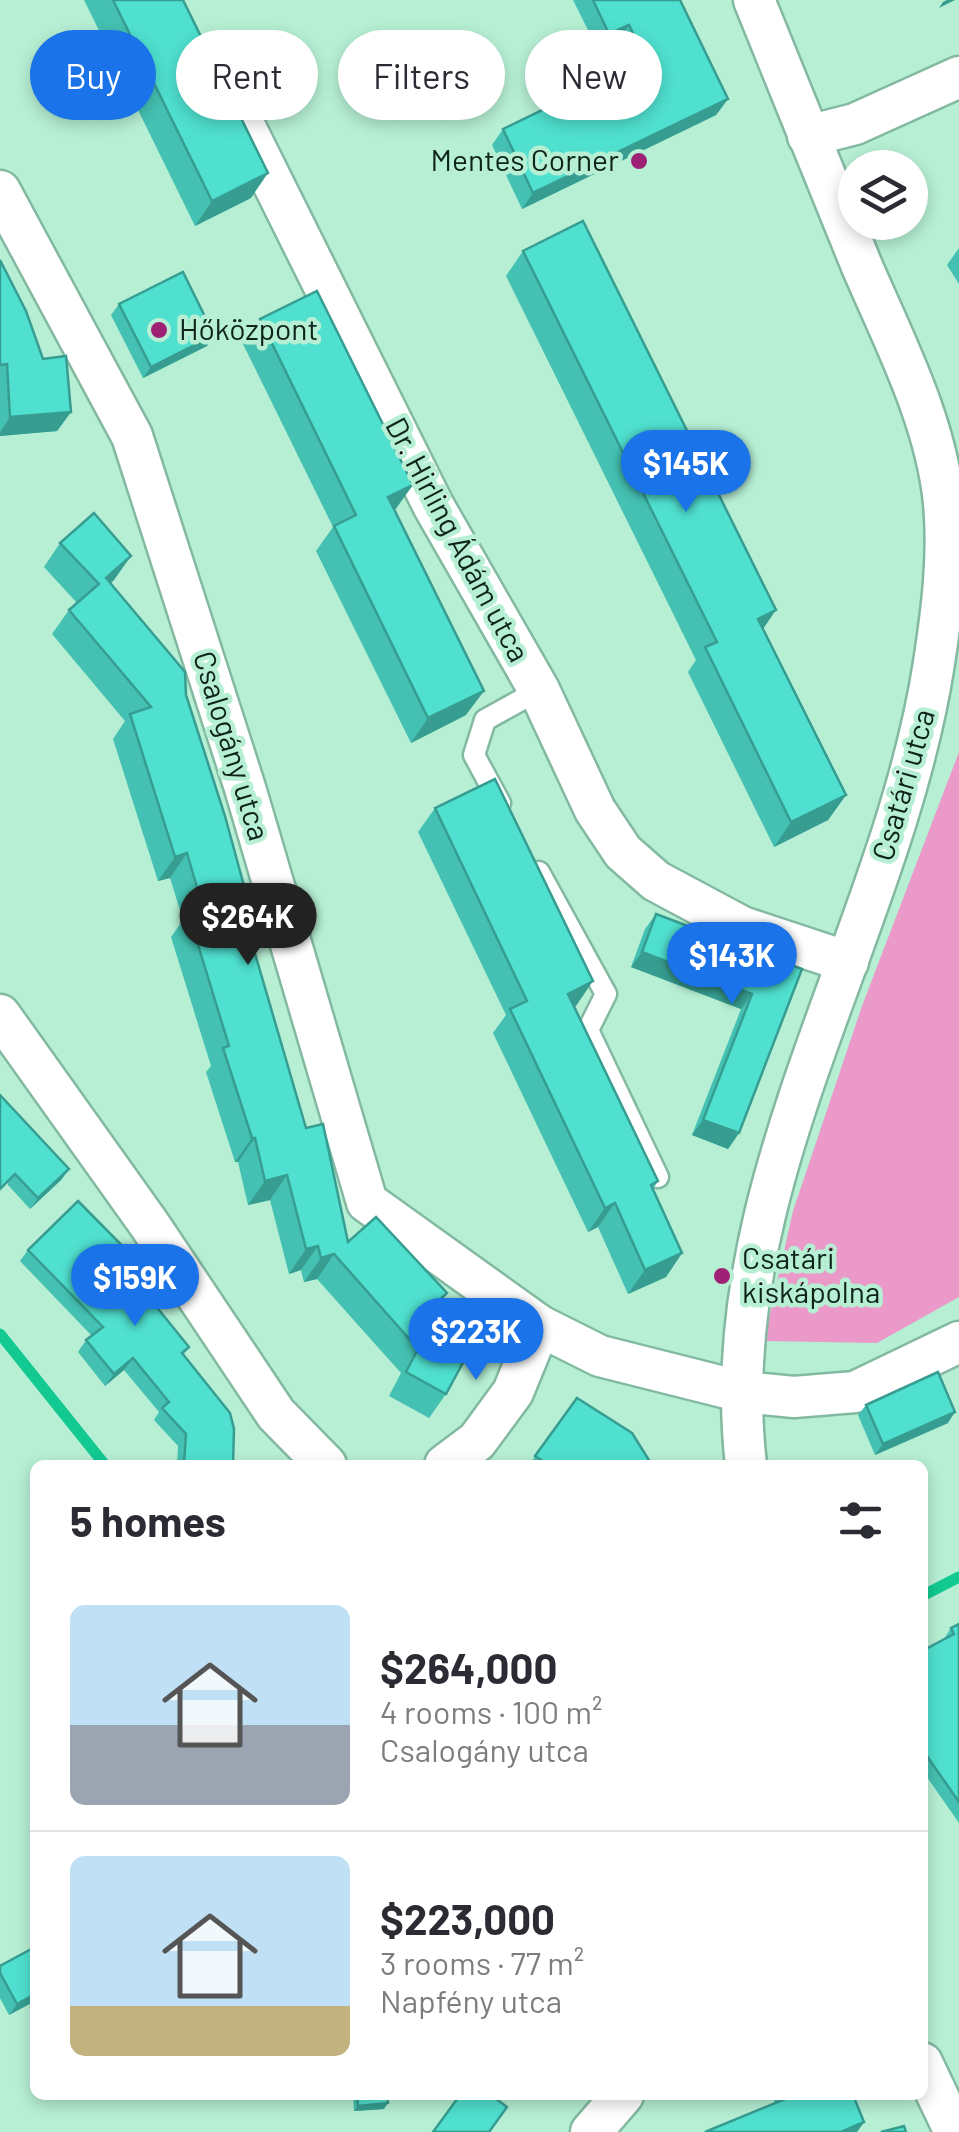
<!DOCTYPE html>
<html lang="en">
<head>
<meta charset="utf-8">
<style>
	:root { --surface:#fff; --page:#f7f7f7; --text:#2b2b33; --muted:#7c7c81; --line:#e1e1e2; --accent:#1a73e8 }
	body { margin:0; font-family:Barlow,sans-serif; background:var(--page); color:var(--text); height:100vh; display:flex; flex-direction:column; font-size:38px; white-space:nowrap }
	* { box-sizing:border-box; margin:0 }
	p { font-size:32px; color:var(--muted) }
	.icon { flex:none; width:55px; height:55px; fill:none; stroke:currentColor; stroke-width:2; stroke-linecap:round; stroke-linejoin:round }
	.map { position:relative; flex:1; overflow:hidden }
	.details { position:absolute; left:30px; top:1460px; width:898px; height:640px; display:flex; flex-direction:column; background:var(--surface); border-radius:15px; box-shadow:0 5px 15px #0003 }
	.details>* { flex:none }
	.guide { position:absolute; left:30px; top:30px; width:900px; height:90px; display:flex; gap:20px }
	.fabs { position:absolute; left:838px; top:150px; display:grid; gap:20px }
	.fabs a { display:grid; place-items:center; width:90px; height:90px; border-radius:50%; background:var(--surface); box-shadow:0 5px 15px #0003; font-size:50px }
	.price { position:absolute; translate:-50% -85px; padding:0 22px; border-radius:35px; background:var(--accent); color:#fff; font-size:32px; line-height:65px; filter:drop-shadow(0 2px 5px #0008) }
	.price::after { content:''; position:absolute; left:50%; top:60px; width:30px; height:22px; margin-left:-15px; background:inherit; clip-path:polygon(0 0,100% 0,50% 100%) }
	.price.current { background:#222; color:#fff }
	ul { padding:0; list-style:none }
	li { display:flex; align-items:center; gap:30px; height:250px; padding:0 40px }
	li+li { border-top:2px solid var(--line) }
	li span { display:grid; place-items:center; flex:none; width:280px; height:200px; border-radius:15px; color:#555 }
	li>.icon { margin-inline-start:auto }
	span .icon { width:120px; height:120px; fill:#fffc; stroke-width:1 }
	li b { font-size:42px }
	h2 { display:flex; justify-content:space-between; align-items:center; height:120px; padding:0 40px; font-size:42px }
	.chip { padding:0 35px; border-radius:45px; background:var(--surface); box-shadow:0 5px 15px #0003; font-size:35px; line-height:90px }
	.chip.current { background:var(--accent); color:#fff }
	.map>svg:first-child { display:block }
	.green { fill:#eb99c9 }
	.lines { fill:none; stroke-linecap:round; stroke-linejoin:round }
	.stream { stroke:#11c991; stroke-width:11 }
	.lane-casing { stroke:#83b9a0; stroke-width:25 }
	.street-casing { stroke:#83b9a0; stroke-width:45 }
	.lane { stroke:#fff; stroke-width:20 }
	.street { stroke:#fff; stroke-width:40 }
	.wall { fill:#44c1b2 }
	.shaded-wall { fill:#379d91 }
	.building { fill:#4fe0cf; stroke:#379d91; stroke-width:2.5 }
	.poi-dot { fill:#9e2176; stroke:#b6efd4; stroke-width:4 }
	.labels { text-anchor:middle; stroke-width:9; stroke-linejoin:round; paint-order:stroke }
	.poi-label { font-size:30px; fill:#0e241b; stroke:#b6efd4; text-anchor:start }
	.street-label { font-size:30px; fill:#0e241b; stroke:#b6efd4 }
</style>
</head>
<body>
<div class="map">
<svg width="959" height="2132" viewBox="0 0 959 2132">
	<rect width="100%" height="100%" fill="#b6efd4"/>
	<polygon class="green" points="959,752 959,1297 877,1343 764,1341 793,1211 862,1006"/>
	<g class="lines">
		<g class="stream">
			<polyline points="0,1334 105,1465"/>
			<polyline points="922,1596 959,1577"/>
		</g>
		<defs>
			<g id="lane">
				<polyline points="500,803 474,755 485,720 539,690"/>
				<polyline points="539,872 606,994 588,1030 658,1177"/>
			</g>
			<g id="street">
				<polyline points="245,127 433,505 539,690 595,810 623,852 656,881 742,927 848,962"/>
				<polyline points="808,136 855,124 959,77"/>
				<polyline points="0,191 132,436 245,788 367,1202 540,1326 600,1356 743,1392 794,1397 855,1392 959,1342"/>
				<polyline points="0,1015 149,1224 276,1414 326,1465"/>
				<polyline points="445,1465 477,1441 513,1392 540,1326"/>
				<path d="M746 1465C713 1182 892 935 934 663 942 611 949 556 944 503 936 420 893 339 861 264 825 176 790 88 754 0"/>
				<polyline points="922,2063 955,2132"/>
				<polyline points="591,2132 623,2095"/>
			</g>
		</defs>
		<use href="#lane" class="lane-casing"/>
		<use href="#street" class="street-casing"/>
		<use href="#lane" class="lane"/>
		<use href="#street" class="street"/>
	</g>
	<g class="wall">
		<polygon points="84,0 183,0 251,198 195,226"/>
		<polygon points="573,0 680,0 728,99 716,115 522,209 492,145 503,129 575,115 638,83 618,41 598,50"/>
		<polygon points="959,248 959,284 947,265"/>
		<polygon points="523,251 763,629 846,795 828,820 774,847 688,672 696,660 506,276"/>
		<polygon points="0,260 43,359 71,412 57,431 0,436"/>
		<polygon points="119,304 214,335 207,346 143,378 111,315"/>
		<polygon points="260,319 395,510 466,715 411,743 316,551 333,527 243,344"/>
		<polygon points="60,543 114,580 110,584 186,695 256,930 250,939 306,1128 348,1242 447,1293 427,1320 446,1394 429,1418 389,1396 401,1373 317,1279 304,1282 301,1270 289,1274 270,1200 248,1205 238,1162 235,1162 206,1072 211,1066 171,937 183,920 170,878 158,881 113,739 125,721 52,634 69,610 77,603 44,567"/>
		<polygon points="435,808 576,1006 574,1006 658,1181 653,1189 682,1253 666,1277 628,1294 598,1227 588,1232 493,1033 506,1015 418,832"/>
		<polygon points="656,914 802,969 739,1133 728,1149 692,1135 741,1009 631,967 645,929"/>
		<polygon points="0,1095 69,1169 61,1180 30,1209 8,1185"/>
		<polygon points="28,1250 144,1292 189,1347 183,1355 233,1465 177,1465 178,1446 154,1420 159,1412 124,1370 105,1386 78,1352 86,1340 92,1336 20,1261"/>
		<polygon points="577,1398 652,1465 529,1465"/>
		<polygon points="866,1405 948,1423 875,1455 858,1415"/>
		<polygon points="959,1624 959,1823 922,1770 922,1651 944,1639 951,1628"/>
		<polygon points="0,1966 35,2001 9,2015 0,1998"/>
		<polygon points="353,2095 387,2095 384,2109 354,2111"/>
		<polygon points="771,2095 853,2095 864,2122 857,2132 705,2132 775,2103"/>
	</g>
	<g class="shaded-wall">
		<polygon points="947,0 955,0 939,8 943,2"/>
		<polygon points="629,25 618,41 598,50 609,34"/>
		<polygon points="728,99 716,115 522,209 533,193"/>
		<polygon points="268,173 251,198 195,226 212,201"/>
		<polygon points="214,335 207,346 143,378 151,367"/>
		<polygon points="71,412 57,431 0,436 0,432 10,417"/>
		<polygon points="413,485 395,510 388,497"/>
		<polygon points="131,556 114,580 89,603 106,578"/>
		<polygon points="776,610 759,635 758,619"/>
		<polygon points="484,691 466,715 411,743 428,718"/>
		<polygon points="846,795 828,820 774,847 791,822"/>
		<polygon points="187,853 170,878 158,881 175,857"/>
		<polygon points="642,952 752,994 741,1009 631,967"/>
		<polygon points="593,981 576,1006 551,1018 568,994"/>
		<polygon points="703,1120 739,1133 728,1149 692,1135"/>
		<polygon points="252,1138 255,1138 238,1162 235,1162"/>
		<polygon points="69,1169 61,1180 30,1209 38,1198"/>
		<polygon points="287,1175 270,1200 248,1205 265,1181"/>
		<polygon points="615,1203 598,1227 588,1232 605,1208"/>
		<polygon points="318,1246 301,1270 289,1274 306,1249"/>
		<polygon points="682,1253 666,1277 628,1294 645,1270"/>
		<polygon points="334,1254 317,1279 304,1282 321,1258"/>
		<polygon points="447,1293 430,1317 408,1338 422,1317"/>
		<polygon points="133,1358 124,1370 105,1386 114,1374"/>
		<polygon points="955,1412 948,1423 875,1455 883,1444"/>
		<polygon points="35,1994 35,2001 9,2015 17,2004"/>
		<polygon points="388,2103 384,2109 354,2111 358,2106"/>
		<polygon points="864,2122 857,2132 841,2132"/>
	</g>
	<g class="building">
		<polygon points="113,0 183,0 268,173 212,201"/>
		<polygon points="593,0 680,0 728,99 533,193 503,129 567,98 575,115 654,76 629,25 609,34"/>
		<polygon points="583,221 776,610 758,619 846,795 791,822 705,647 717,642 523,251"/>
		<polygon points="0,260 26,311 43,359 66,356 71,412 10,417 7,364 0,365"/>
		<polygon points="183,272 214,335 151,367 119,304"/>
		<polygon points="317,291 413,485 388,497 484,691 428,718 334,526 356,515 260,319"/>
		<polygon points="94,513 131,556 106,578 185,672 186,695 225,816 256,930 249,933 306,1128 323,1124 348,1242 376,1217 447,1293 422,1317 473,1344 446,1394 406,1372 418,1349 334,1254 321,1258 318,1246 306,1249 287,1175 265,1181 255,1138 252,1138 223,1048 229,1046 188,912 203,908 187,853 175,857 130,714 151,707 69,610 99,584 60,543"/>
		<polygon points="495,779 593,981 568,994 658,1181 651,1185 682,1253 645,1270 615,1203 605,1208 510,1009 527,1001 435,808"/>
		<polygon points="656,914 802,969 739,1133 703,1120 752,994 642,952"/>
		<polygon points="0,1095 69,1169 38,1198 15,1174 0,1189"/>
		<polygon points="78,1201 154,1278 142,1289 189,1347 182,1353 230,1413 234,1429 233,1465 184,1465 186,1434 162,1408 169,1402 133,1358 114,1374 86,1340 103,1327 28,1250"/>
		<polygon points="938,1372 955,1412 883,1444 866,1405"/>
		<polygon points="577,1398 632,1433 652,1465 549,1465 535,1456"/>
		<polygon points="959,1624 959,1802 922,1749 922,1651 954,1634 951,1628"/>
		<polygon points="35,1947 35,1994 17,2004 0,1973 0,1966"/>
		<polygon points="357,2095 387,2095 388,2103 358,2106"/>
		<polygon points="460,2095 491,2095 507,2107 489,2132 433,2132"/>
		<polygon points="783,2095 853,2095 864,2122 841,2132 705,2132 785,2099"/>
		<polygon points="904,2126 906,2132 881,2132"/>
	</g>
	<g class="poi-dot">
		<circle cx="639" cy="161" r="10"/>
		<circle cx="159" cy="330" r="10"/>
		<circle cx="722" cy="1276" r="10"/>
	</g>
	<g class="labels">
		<g class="poi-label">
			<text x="619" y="171" text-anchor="end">Mentes Corner</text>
			<text x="179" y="340">Hőközpont</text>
			<text x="742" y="1269">Csatári<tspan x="742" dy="34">kiskápolna</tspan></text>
		</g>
		<g class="street-label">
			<text transform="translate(457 540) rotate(62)" y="10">Dr. Hirling Ádám utca</text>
			<text transform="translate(231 746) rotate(73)" y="10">Csalogány utca</text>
			<text transform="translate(904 785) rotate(-74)" y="10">Csatári utca</text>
		</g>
	</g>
</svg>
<div class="fabs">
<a><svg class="icon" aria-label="layers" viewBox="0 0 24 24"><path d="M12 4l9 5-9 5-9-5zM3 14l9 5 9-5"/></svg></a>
</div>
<b class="price" style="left:686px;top:515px">$145K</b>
<b class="price current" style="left:248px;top:968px">$264K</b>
<b class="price" style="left:732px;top:1007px">$143K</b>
<b class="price" style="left:135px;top:1329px">$159K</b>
<b class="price" style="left:476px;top:1383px">$223K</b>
<div class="guide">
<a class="chip current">Buy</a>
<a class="chip">Rent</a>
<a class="chip">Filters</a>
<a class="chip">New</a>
</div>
<section class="details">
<h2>5 homes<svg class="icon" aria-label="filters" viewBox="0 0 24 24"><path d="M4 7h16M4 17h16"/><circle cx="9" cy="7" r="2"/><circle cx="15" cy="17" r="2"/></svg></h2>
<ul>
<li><span style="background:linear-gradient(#bfe0f5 60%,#9aa5b1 0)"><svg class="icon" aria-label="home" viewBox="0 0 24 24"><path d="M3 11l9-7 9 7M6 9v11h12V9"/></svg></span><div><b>$264,000</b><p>4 rooms · 100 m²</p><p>Csalogány utca</p></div></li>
<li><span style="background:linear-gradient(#bfe0f5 75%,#c2b280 0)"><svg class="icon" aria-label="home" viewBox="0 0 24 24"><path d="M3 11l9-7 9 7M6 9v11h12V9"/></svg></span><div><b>$223,000</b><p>3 rooms · 77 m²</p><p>Napfény utca</p></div></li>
</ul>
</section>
</div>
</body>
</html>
